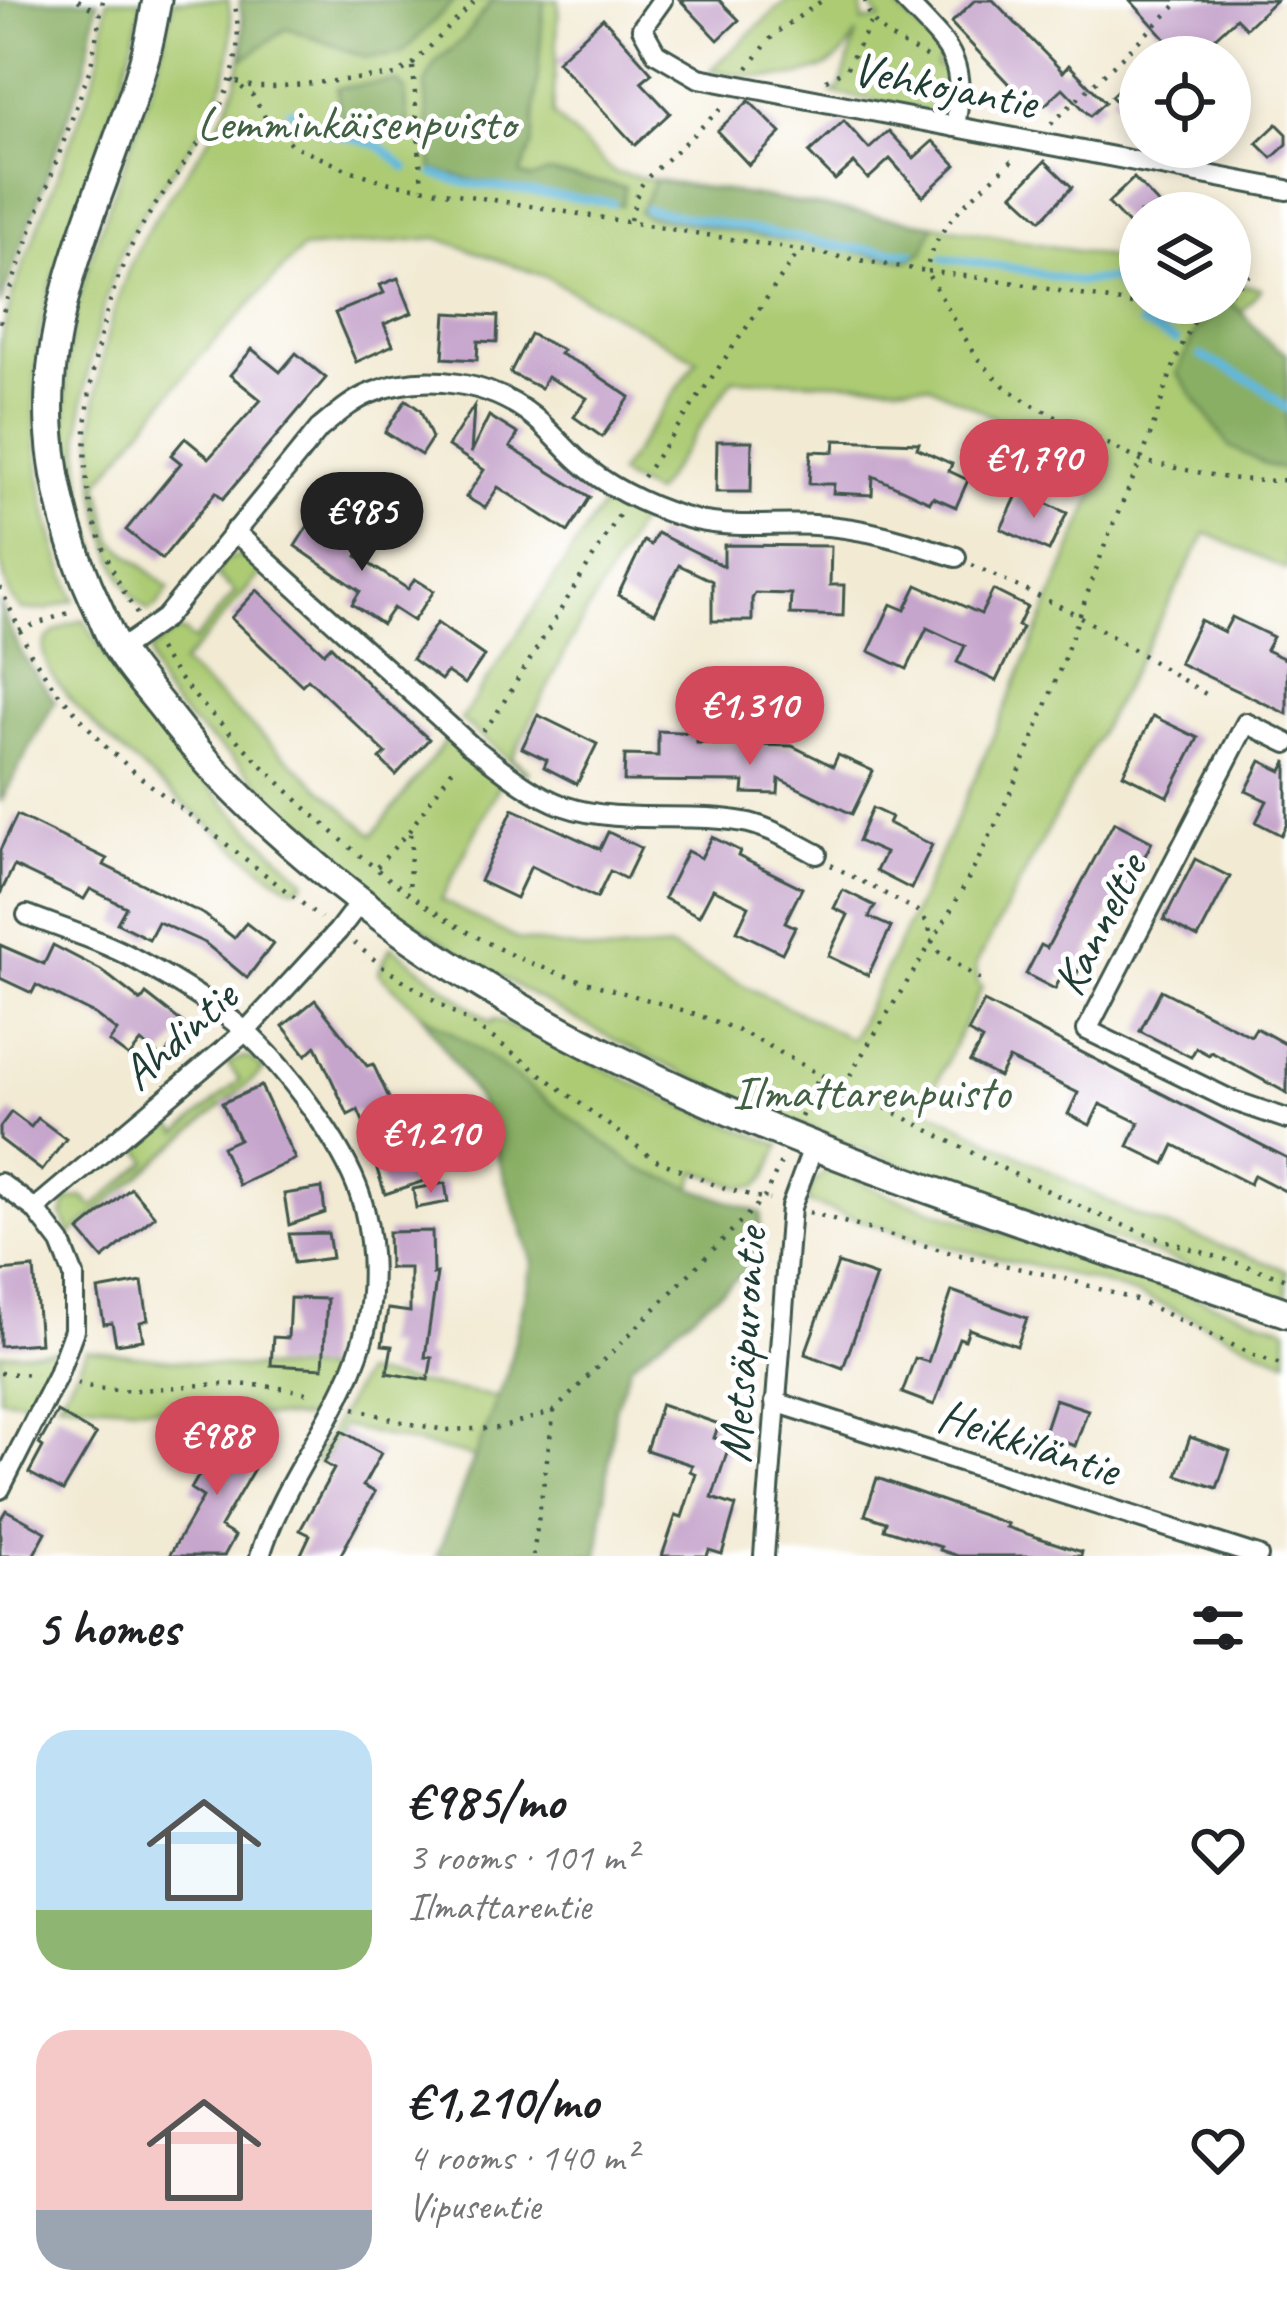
<!DOCTYPE html>
<html lang="en">
<head>
<meta charset="utf-8">
<style>
	:root { --surface:#fff; --page:#f2f2f2; --text:#202124; --muted:#757577; --accent:#d1495b }
	body { margin:0; font-family:Caveat,sans-serif; background:var(--page); color:var(--text); height:100vh; display:flex; flex-direction:column; font-size:45px; white-space:nowrap }
	* { box-sizing:border-box; margin:0 }
	p { font-size:39px; color:var(--muted) }
	.icon { flex:none; width:66px; height:66px; fill:none; stroke:currentColor; stroke-width:2; stroke-linecap:round; stroke-linejoin:round }
	.map { position:relative; height:1556px; overflow:hidden }
	.sheet { display:flex; flex-direction:column; background:var(--surface); flex:1 }
	.sheet>* { flex:none }
	.fabs { position:absolute; left:1119px; top:36px; display:grid; gap:24px }
	.fabs a { display:grid; place-items:center; width:132px; height:132px; border-radius:50%; background:var(--surface); box-shadow:0 6px 18px #0003; font-size:60px }
	.price { position:absolute; translate:-50% -102px; padding:0 27px; border-radius:42px; background:var(--accent); color:#fff; font-size:39px; line-height:78px; filter:drop-shadow(0 3px 6px #0008) }
	.price::after { content:''; position:absolute; left:50%; top:72px; width:36px; height:27px; margin-left:-18px; background:inherit; clip-path:polygon(0 0,100% 0,50% 100%) }
	.price.on { background:#222; color:#fff }
	ul { padding:0; list-style:none }
	li { display:flex; align-items:center; gap:36px; height:300px; padding:0 36px }
	li span { display:grid; place-items:center; flex:none; width:336px; height:240px; border-radius:36px; color:#555 }
	li>.icon { margin-inline-start:auto }
	span .icon { width:144px; height:144px; fill:#fffc; stroke-width:1 }
	li b { font-size:51px }
	h2 { display:flex; justify-content:space-between; align-items:center; height:144px; padding:0 36px; font-size:51px }
	.map>svg:first-child { display:block }
	.green { fill:#accb73; stroke:#668454; stroke-width:3 }
	.forest { fill:#89af65; stroke:#54764c; stroke-width:3 }
	.lines { fill:none; stroke-linecap:round; stroke-linejoin:round }
	.stream { stroke:#61b8de; stroke-width:8 }
	.building { fill:#c6a5cc }
	.street-casing { stroke:#3f574c; stroke-width:24 }
	.secondary-casing { stroke:#3f574c; stroke-width:33 }
	.path { stroke:#3f574c; stroke-width:4.5; stroke-dasharray:3 9; stroke-linecap:butt }
	.street { stroke:#fff; stroke-width:18 }
	.secondary { stroke:#fff; stroke-width:27 }
	.labels { text-anchor:middle; stroke-width:10; stroke-linejoin:round; paint-order:stroke }
	.street-label { font-size:48px; fill:#1f3d34; stroke:#fff }
	.park-label { font-size:48px; fill:#426044; stroke:#fff }
</style>
</head>
<body>
<div class="map">
<svg width="1287" height="1556" viewBox="0 0 1287 1556">
	<rect width="100%" height="100%" fill="#fff"/>
	<filter id="ink" filterUnits="userSpaceOnUse"><feTurbulence type="fractalNoise" baseFrequency=".00833" numOctaves="2"/><feDisplacementMap in="SourceGraphic" scale="24" xChannelSelector="R" yChannelSelector="G"/><feConvolveMatrix kernelMatrix="1 2 1 2 8 2 1 2 1" color-interpolation-filters="sRGB"/></filter>
	<filter id="wash" filterUnits="userSpaceOnUse"><feTurbulence type="fractalNoise" baseFrequency=".004" numOctaves="4" result="noise"/><feDisplacementMap in="SourceGraphic" scale="48" xChannelSelector="R" yChannelSelector="G"/><feGaussianBlur stdDeviation="2.7" result="paint"/><feColorMatrix in="noise" values="0 0 0 0 0 0 0 0 0 0 0 0 0 0 0 0 0 1.4 0 .05"/><feComposite in="paint" operator="in"/></filter>
	<g filter="url(#wash)">
		<rect width="100%" height="100%" fill="#f2ead3"/>
		<g class="green">
			<path d="M107 0H142C124 102 75 196 48 296 28 374 32 462 54 540 59 560 68 580 75 600L46 610H22L11 598 6 583 0 560V343L13 293 88 95 100 57Z"/>
			<path d="M173 0H228C249 101 173 157 129 236 116 261 109 287 102 314 83 381 71 453 89 521 94 542 102 562 110 582L101 587C71 499 54 409 75 316 99 208 154 109 173 0Z"/>
			<path d="M239 0H559L553 115 615 173 965 230 1140 263V303H1230V281L1261 289 1222 335 1287 385V570L1206 533 976 965 978 984 982 987 925 1107 1131 1213 1287 1270V1299C1016 1205 743 1123 496 974 442 941 386 908 338 866 306 839 280 803 250 774 214 738 153 707 150 651L176 631 184 632 194 641 235 592 217 576 222 561C241 552 248 557 263 571L182 664 373 835 448 738 500 784 441 900 519 940 606 953 670 948 851 1039C946 854 1026 664 1103 471L929 385 733 379 654 494 618 475 697 360 546 277 437 238 302 249 192 366 99 483 113 541 169 588 157 606 149 611C123 595 111 553 103 524 78 435 104 301 152 223 198 148 259 96 239 0Z"/>
			<path d="M787 0H861L863 22 880 19 871 7 870 0H890L939 49 945 61 939 60 936 66 948 70C950 90 948 105 927 111L832 93 840 87 857 34C852 41 846 51 840 57 808 85 749 78 711 70Z"/>
			<polygon points="609,495 644,513 574,635 512,758 529,771 527,774 461,720"/>
			<path d="M84 619C139 719 221 804 305 880L302 885C299 886 296 887 293 887 278 885 218 832 203 819 173 795 28 683 45 643 50 630 71 624 84 619Z"/>
			<polygon points="391,946 492,1023 494,1019 519,1030 530,1031 657,1095 780,1145 767,1176 757,1187 740,1187 697,1171 615,1408 598,1556 437,1556 474,1457 342,1426 320,1465 317,1463 316,1458 362,1374 497,1397 508,1371 533,1262 478,1100 420,1012 378,973"/>
			<polygon points="241,1058 250,1058 264,1070 70,1235 62,1215 68,1200 83,1197 93,1207 148,1161 136,1144 155,1127 169,1122 179,1133 240,1080 227,1063"/>
			<path d="M829 1170H837L888 1195 1287 1328V1360C1235 1342 1187 1312 1135 1294 1068 1271 998 1259 930 1242 888 1231 848 1216 807 1202 811 1187 814 1178 829 1170Z"/>
			<polygon points="59,1350 31,1401 0,1398 0,1354"/>
			<polygon points="86,1350 221,1366 336,1371 312,1419 58,1401 79,1367"/>
		</g>
		<g class="forest">
			<polygon points="0,0 98,0 85,70 0,305"/>
			<polygon points="239,0 455,0 401,54 367,58 287,28 244,59 243,19"/>
			<polygon points="493,0 544,0 532,145 520,175 531,179 548,172 625,187 622,205 477,181 432,170 425,84 435,63 463,39"/>
			<polygon points="386,82 398,82 405,90 409,129 377,133 349,128 340,113 337,88"/>
			<polygon points="655,180 934,225 924,251 908,261 645,216 639,212"/>
			<path d="M1230 302C1252 318 1260 342 1287 353V470L1267 465 1229 446 1177 373 1196 331 1225 303Z"/>
			<path d="M0 602C10 640 32 671 55 701L0 803Z"/>
			<polygon points="420,1012 482,1052 640,1169 761,1213 759,1260 631,1364 615,1408 598,1556 437,1556 508,1371 533,1262 479,1100"/>
		</g>
		<g class="lines">
			<g class="stream">
				<polyline points="290,111 304,116 326,132 380,146 406,168"/>
				<polyline points="434,174 464,183 613,203"/>
				<polyline points="646,209 848,248 912,253"/>
				<polyline points="943,258 1019,269 1077,282 1114,279 1123,291"/>
				<polyline points="1141,324 1176,341"/>
				<polyline points="1201,356 1259,385 1287,409"/>
			</g>
		</g>
		<g id="blocks">
			<g class="building">
				<polygon points="680,0 719,0 739,20 718,40"/>
				<polygon points="975,0 993,0 1063,72 1069,65 1105,102 1090,116 1063,88 1045,105 1033,93 1025,101 951,23"/>
				<polygon points="1130,0 1276,0 1246,28 1236,18 1206,46 1216,57 1182,57"/>
				<polygon points="603,18 652,73 641,82 670,113 635,145 557,61"/>
				<polygon points="1140,69 1140,127 1111,96"/>
				<polygon points="749,101 781,133 749,165 717,131"/>
				<polygon points="844,121 869,149 889,131 914,158 933,141 956,165 923,196 890,159 868,179 854,163 835,180 809,153"/>
				<polygon points="1277,124 1287,134 1287,144 1272,158 1257,143"/>
				<polygon points="1045,161 1072,187 1041,220 1013,194"/>
				<polygon points="1134,178 1167,213 1140,213 1140,237 1108,203"/>
				<polygon points="398,278 412,313 384,324 393,345 356,362 335,313 384,293 380,285"/>
				<polygon points="446,313 498,316 497,342 478,341 477,360 443,358"/>
				<polygon points="530,334 563,350 560,354 584,366 630,397 602,437 574,417 587,398 547,377 541,388 510,373"/>
				<polygon points="252,349 280,372 296,353 326,378 223,499 216,492 162,559 126,530 181,463 171,455 185,438 209,458 261,400 230,375"/>
				<polygon points="406,400 420,410 432,438 421,455 385,432"/>
				<polygon points="474,406 471,453 489,416 518,434 510,447 590,497 568,532 498,487 485,508 466,497 484,470 448,446"/>
				<polygon points="835,440 919,443 917,448 952,464 949,471 968,480 956,507 933,497 930,502 873,476 872,495 833,493 834,484 809,484 811,451 834,452"/>
				<polygon points="717,441 752,441 751,492 716,492"/>
				<polygon points="1019,491 1067,513 1049,551 1001,529"/>
				<polygon points="315,515 363,547 357,556 408,589 415,579 434,591 413,621 393,608 382,624 352,604 360,591 295,546"/>
				<polygon points="657,533 724,566 724,545 831,546 830,585 844,585 843,616 790,614 791,594 755,593 752,599 752,621 712,621 712,581 679,565 655,613 618,595 644,541 651,545"/>
				<polygon points="917,585 981,614 993,590 1027,607 1018,626 1022,628 996,681 957,662 965,646 927,628 907,669 869,651 891,604 905,610"/>
				<polygon points="257,590 324,653 331,646 380,696 429,739 396,775 380,759 386,753 308,679 302,685 231,618"/>
				<polygon points="1232,617 1273,637 1266,650 1287,660 1287,714 1179,663 1200,620 1224,632"/>
				<polygon points="437,623 484,656 465,684 447,672 441,680 412,659"/>
				<polygon points="538,715 597,744 577,784 544,767 547,760 522,748"/>
				<polygon points="1153,716 1198,738 1168,797 1123,774"/>
				<polygon points="658,731 697,733 697,743 792,746 833,766 838,755 873,771 852,814 779,779 778,794 743,793 744,782 624,781 625,755 658,756"/>
				<polygon points="1261,761 1282,771 1287,761 1287,824 1281,835 1256,822 1267,801 1246,791"/>
				<polygon points="872,808 891,817 888,823 932,845 911,889 876,871 885,853 858,841"/>
				<polygon points="513,809 600,849 608,832 641,848 626,879 610,871 597,898 531,866 516,898 480,881"/>
				<polygon points="17,815 107,859 104,865 205,915 234,938 246,923 273,944 247,978 205,943 158,922 149,939 117,923 126,907 90,889 84,899 14,866 0,894 0,850"/>
				<polygon points="1114,822 1152,842 1120,905 1114,902 1073,981 1062,975 1055,989 1026,974 1041,945 1047,948"/>
				<polygon points="712,837 740,851 738,856 802,888 785,922 795,927 782,953 737,931 749,906 713,889 699,916 664,898 687,851 701,858"/>
				<polygon points="1195,859 1230,877 1198,938 1164,920"/>
				<polygon points="843,890 875,906 869,917 891,927 868,975 828,956 848,915 834,908"/>
				<polygon points="0,945 44,964 53,945 101,970 141,1001 146,994 187,1026 162,1058 141,1042 129,1057 109,1042 117,1031 96,1015 36,985 32,993 0,978"/>
				<polygon points="1161,990 1251,1036 1256,1028 1287,1045 1287,1093 1211,1052 1209,1055 1196,1048 1191,1057 1140,1031"/>
				<polygon points="315,1000 367,1066 373,1064 411,1145 416,1144 427,1180 385,1194 373,1157 378,1156 358,1110 348,1115 316,1046 306,1055 283,1026"/>
				<polygon points="984,1002 1287,1158 1287,1192 1254,1175 1250,1184 1174,1145 1165,1164 1128,1146 1139,1123 1100,1104 1090,1125 1068,1114 1078,1093 1009,1059 999,1077 970,1062 982,1040 968,1032"/>
				<polygon points="261,1086 295,1159 239,1185 222,1147 239,1139 222,1103"/>
				<polygon points="11,1112 31,1127 38,1118 66,1139 42,1171 0,1139 0,1127"/>
				<polygon points="445,1183 448,1202 416,1208 413,1189"/>
				<polygon points="131,1188 155,1216 103,1259 79,1231"/>
				<polygon points="322,1188 325,1213 289,1225 284,1194"/>
				<polygon points="432,1231 433,1274 437,1273 425,1357 432,1358 428,1380 387,1373 392,1346 382,1345 388,1309 410,1312 410,1268 389,1268 388,1232"/>
				<polygon points="328,1233 332,1258 294,1263 289,1234"/>
				<polygon points="838,1263 876,1276 843,1368 805,1354"/>
				<polygon points="34,1268 40,1343 0,1346 0,1271"/>
				<polygon points="142,1282 148,1320 140,1322 143,1340 116,1344 112,1323 104,1324 98,1290"/>
				<polygon points="952,1291 1027,1318 1017,1346 969,1329 965,1340 959,1338 934,1405 902,1393 915,1358 928,1362"/>
				<polygon points="290,1298 327,1299 323,1368 271,1365 273,1337 288,1338"/>
				<polygon points="1055,1399 1088,1410 1075,1446 1043,1435"/>
				<polygon points="661,1404 719,1424 714,1438 730,1443 712,1498 736,1506 722,1554 709,1550 707,1556 662,1556 676,1515 682,1517 696,1474 690,1471 692,1465 646,1450"/>
				<polygon points="57,1412 96,1435 63,1491 29,1473 43,1447 39,1444"/>
				<polygon points="224,1431 263,1453 220,1527 235,1536 224,1556 169,1556 203,1497 191,1489"/>
				<polygon points="342,1431 381,1453 363,1486 375,1492 340,1556 300,1556 310,1535 300,1530 334,1469 324,1463"/>
				<polygon points="1190,1437 1230,1451 1217,1488 1177,1475"/>
				<polygon points="877,1478 1008,1524 1006,1527 1082,1552 1081,1556 958,1556 940,1550 941,1547 884,1529 886,1522 865,1515"/>
				<polygon points="6,1510 46,1532 33,1556 0,1556 0,1520"/>
			</g>
		</g>
	</g>
	<g filter="url(#ink)">
		<use href="#blocks" fill-opacity="0" stroke="#3f574c" stroke-width="3"/>
		<g class="lines">
			<defs>
				<g id="street">
					<polyline points="662,0 642,28 656,53 699,78 1287,190"/>
					<path d="M904 0C950 48 967 57 955 127"/>
					<path d="M234 531 470 745C498 766 530 794 564 806 622 826 689 810 749 823 773 829 796 843 817 854"/>
					<path d="M118 651 165 618 319 429C335 416 351 401 371 393 424 371 492 382 535 418 554 434 569 454 588 469 618 493 659 511 695 520 735 529 774 523 814 525 863 527 910 542 956 557"/>
					<polyline points="1287,743 1246,723 1087,1030 1231,1100 1287,1119"/>
					<path d="M27 915C63 929 103 941 137 960 174 980 213 1003 245 1031 285 1067 343 1144 360 1195 373 1234 375 1283 367 1323 349 1407 284 1474 260 1556"/>
					<polyline points="0,1183 35,1209 61,1243 74,1276 74,1330 57,1376 0,1489"/>
					<polyline points="35,1209 245,1032 338,931 360,902"/>
					<polyline points="775,1402 1258,1556"/>
					<polyline points="764,1556 791,1207 814,1145"/>
				</g>
				<path id="secondary" d="M157 0C153 20 150 41 144 60 110 182 43 296 50 427 54 493 72 554 101 614 106 626 111 640 119 651 133 674 153 694 169 716 207 766 250 808 297 849 575 1094 945 1192 1287 1313"/>
			</defs>
			<use href="#street" class="street-casing"/>
			<use href="#secondary" class="secondary-casing"/>
			<g class="path">
				<polyline points="78,0 99,13"/>
				<path d="M865 0C871 33 901 43 928 58"/>
				<polyline points="413,67 422,187"/>
				<polyline points="748,68 774,34 823,0"/>
				<polyline points="232,80 253,96 265,117 292,145 346,169 390,183 926,271 976,357 1003,385 1027,402 1141,461 1227,478 1264,481 1287,480"/>
				<polyline points="826,80 846,69 872,21"/>
				<polyline points="237,82 254,87 273,87 396,75 413,64 476,0"/>
				<polyline points="1051,124 1182,0"/>
				<path d="M1012 161C975 196 938 219 926 271L1004 281 1160 309 1205 305"/>
				<polyline points="630,220 639,188 650,175 727,103"/>
				<polyline points="1230,293 1254,271"/>
				<polyline points="0,323 8,295 91,66 103,0"/>
				<polyline points="643,477 800,250"/>
				<polyline points="972,565 1074,613 1209,696"/>
				<polyline points="0,587 31,654 55,689 105,746 139,776 321,918"/>
				<path d="M137 614C114 578 97 538 89 496 75 419 104 287 145 221 189 150 254 93 234 0"/>
				<polyline points="19,630 71,612"/>
				<path d="M159 649C179 683 208 710 235 738 317 822 406 905 512 955 589 990 675 1000 752 1037 776 1049 799 1064 823 1076 915 1122 1005 1172 1099 1215 1157 1241 1225 1258 1287 1279"/>
				<polyline points="483,731 495,716 621,512"/>
				<path d="M410 834C414 854 406 879 411 892"/>
				<polyline points="831,865 916,910 928,923 932,942 939,952 981,980"/>
				<polyline points="377,867 409,831 457,763"/>
				<polyline points="354,943 387,970 489,1035 654,1159 720,1187 769,1200"/>
				<path d="M844 1086C889 1006 943 932 983 850 1031 755 1066 653 1102 553 1114 519 1131 486 1144 452 1160 412 1179 330 1209 303"/>
				<polyline points="801,1117 820,1075"/>
				<polyline points="809,1212 951,1253 1070,1280 1139,1301 1256,1356 1287,1366"/>
				<polyline points="0,1373 36,1375"/>
				<path d="M77 1383C116 1396 159 1388 201 1385 240 1383 276 1385 315 1395"/>
				<polyline points="354,1408 406,1423 445,1430 500,1428 554,1411 764,1198 782,1160"/>
				<polyline points="533,1556 554,1411"/>
			</g>
			<use href="#street" class="street"/>
			<use href="#secondary" class="secondary"/>
		</g>
	</g>
	<g class="labels">
		<g class="street-label">
			<text transform="translate(945 84) rotate(11)" y="17">Vehkojantie</text>
			<text transform="translate(1098 924) rotate(-63)" y="17">Kanneltie</text>
			<text transform="translate(178 1034) rotate(-42)" y="17">Ahdintie</text>
			<text transform="translate(741 1345) rotate(-86)" y="17">Metsäpurontie</text>
			<text transform="translate(1029 1441) rotate(18)" y="17">Heikkiläntie</text>
		</g>
		<g class="park-label">
			<text x="356" y="139">Lemminkäisenpuisto</text>
			<text x="871" y="1108">Ilmattarenpuisto</text>
		</g>
	</g>
</svg>
<div class="fabs">
<a><svg class="icon" aria-label="locate" viewBox="0 0 24 24"><circle cx="12" cy="12" r="6"/><path d="M12 2v4M12 18v4M2 12h4M18 12h4"/></svg></a>
<a><svg class="icon" aria-label="layers" viewBox="0 0 24 24"><path d="M12 4l9 5-9 5-9-5zM3 14l9 5 9-5"/></svg></a>
</div>
<b class="price" style="left:1034px;top:521px">€1,790</b>
<b class="price on" style="left:362px;top:574px">€985</b>
<b class="price" style="left:750px;top:768px">€1,310</b>
<b class="price" style="left:431px;top:1196px">€1,210</b>
<b class="price" style="left:217px;top:1498px">€988</b>
</div>
<section class="sheet">
<h2>5 homes<svg class="icon" aria-label="filters" viewBox="0 0 24 24"><path d="M4 7h16M4 17h16"/><circle cx="9" cy="7" r="2"/><circle cx="15" cy="17" r="2"/></svg></h2>
<ul>
<li><span style="background:linear-gradient(#bfe0f5 75%,#8fb573 0)"><svg class="icon" aria-label="home" viewBox="0 0 24 24"><path d="M3 11l9-7 9 7M6 9v11h12V9"/></svg></span><div><b>€985/mo</b><p>3 rooms · 101 m²</p><p>Ilmattarentie</p></div><svg class="icon" aria-label="heart" viewBox="0 0 24 24"><path d="M12 20l-8-8c-3-5 5-10 8-4 3-6 11-1 8 4z"/></svg></li>
<li><span style="background:linear-gradient(#f6c9c9 75%,#9aa5b1 0)"><svg class="icon" aria-label="home" viewBox="0 0 24 24"><path d="M3 11l9-7 9 7M6 9v11h12V9"/></svg></span><div><b>€1,210/mo</b><p>4 rooms · 140 m²</p><p>Vipusentie</p></div><svg class="icon" aria-label="heart" viewBox="0 0 24 24"><path d="M12 20l-8-8c-3-5 5-10 8-4 3-6 11-1 8 4z"/></svg></li>
</ul>
</section>
</body>
</html>
